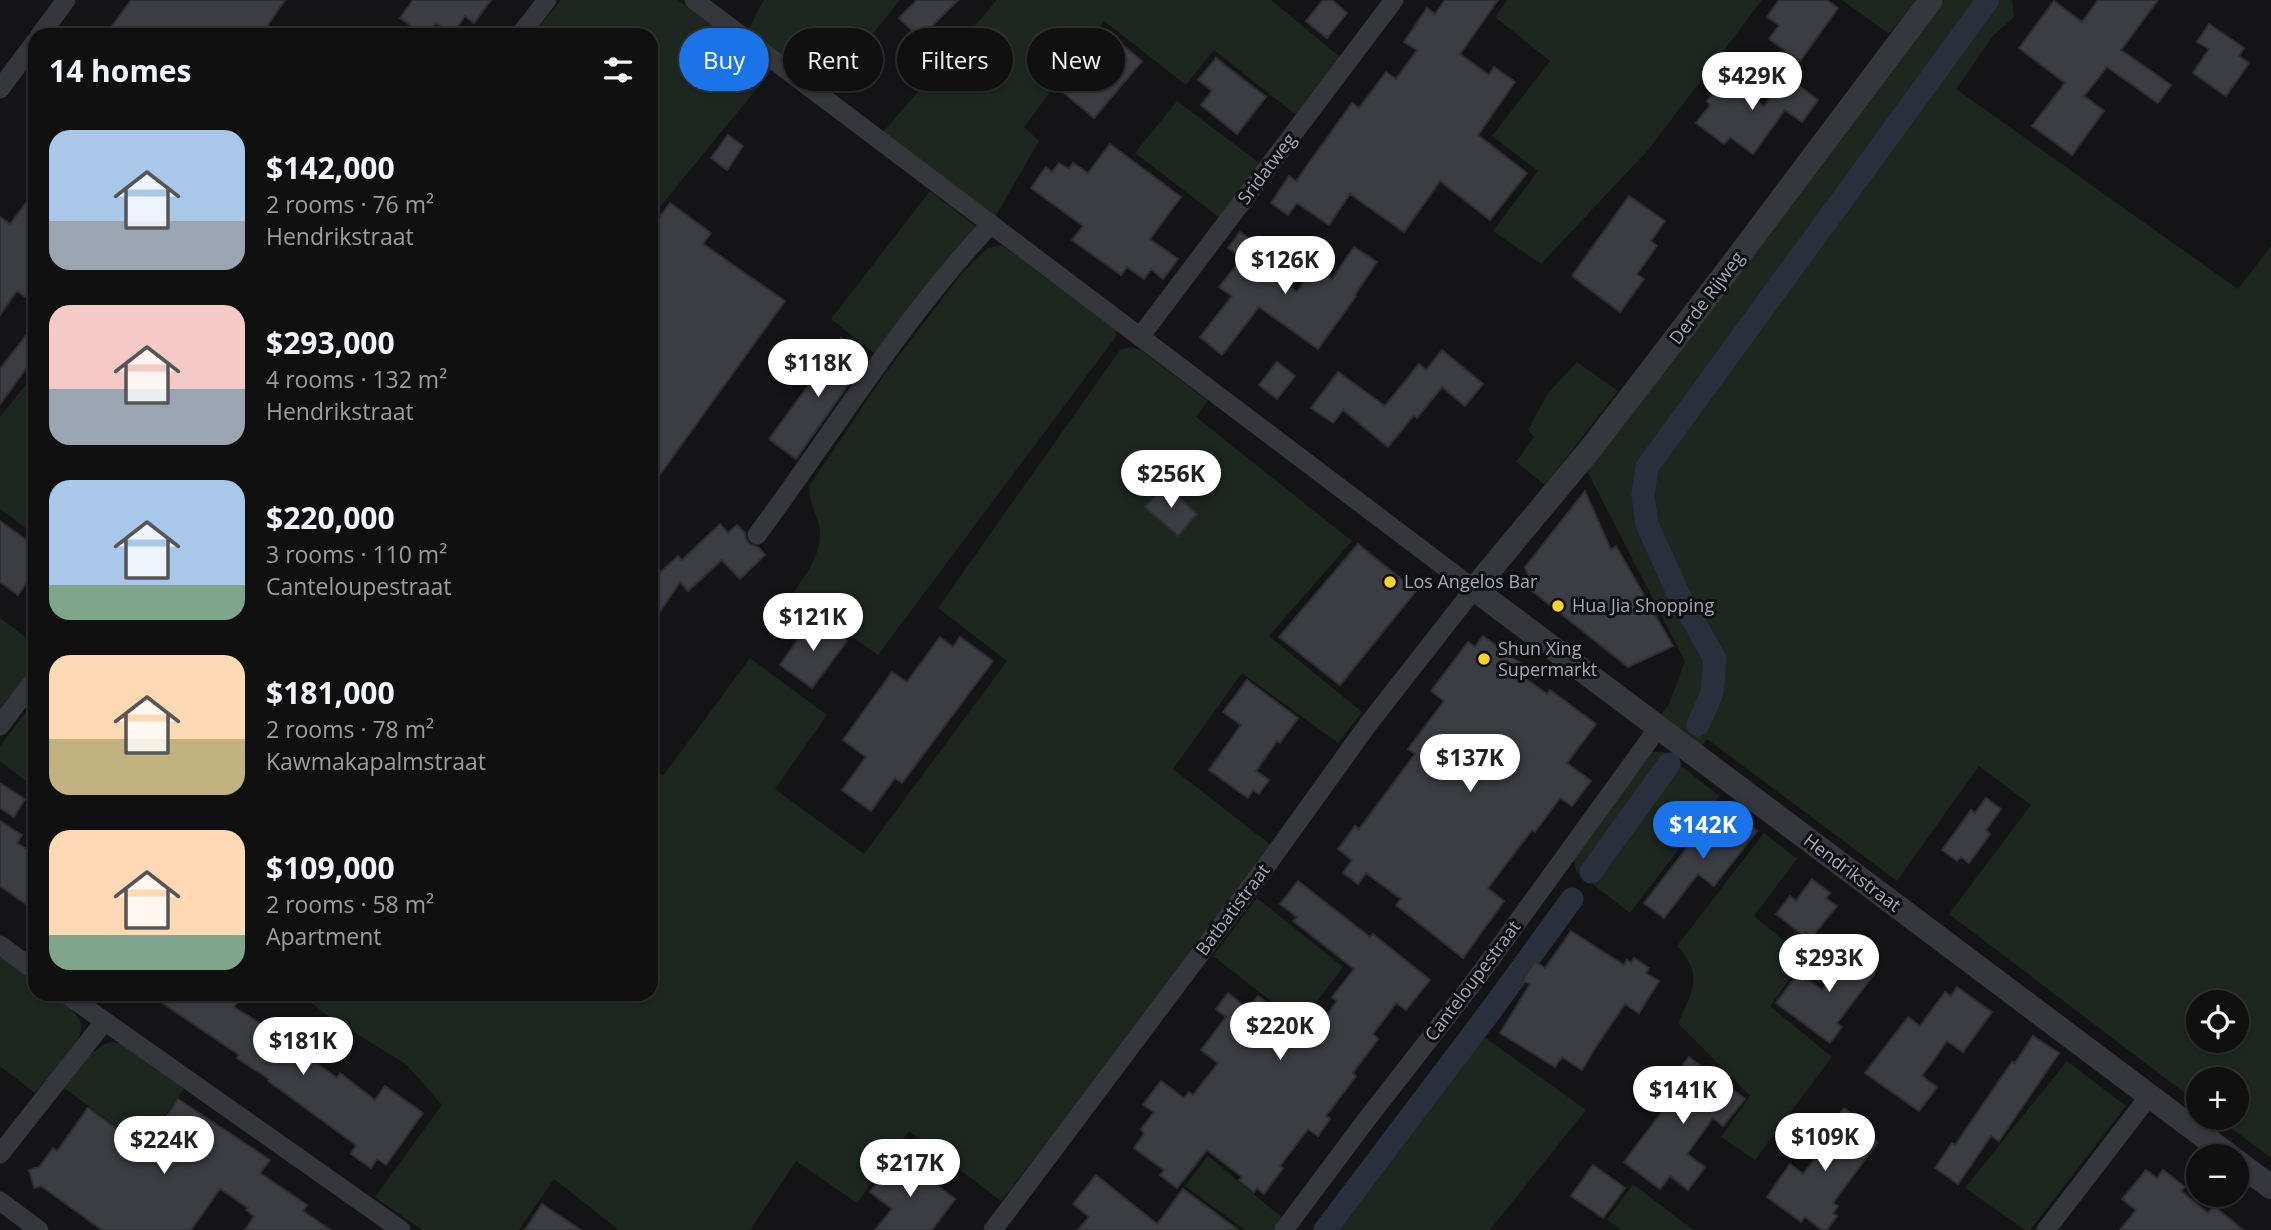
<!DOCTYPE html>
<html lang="en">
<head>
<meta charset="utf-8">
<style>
	:root { --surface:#101011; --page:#19191a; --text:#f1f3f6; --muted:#9c9d9f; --line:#303031; --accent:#1a73e8 }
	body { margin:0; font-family:"Open Sans",sans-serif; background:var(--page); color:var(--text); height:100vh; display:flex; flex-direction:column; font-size:26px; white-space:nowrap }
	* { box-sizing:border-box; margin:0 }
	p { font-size:23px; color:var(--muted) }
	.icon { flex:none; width:38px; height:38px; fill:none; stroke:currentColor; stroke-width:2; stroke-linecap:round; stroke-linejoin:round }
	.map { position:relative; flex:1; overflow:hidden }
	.drawer { position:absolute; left:28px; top:28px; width:630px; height:973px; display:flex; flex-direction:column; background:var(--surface); border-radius:21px; box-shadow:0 2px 5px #0004,0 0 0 2px var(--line) }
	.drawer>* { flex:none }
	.guide { position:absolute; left:679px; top:28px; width:665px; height:63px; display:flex; gap:14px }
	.buttons { position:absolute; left:2186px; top:990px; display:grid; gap:14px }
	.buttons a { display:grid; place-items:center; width:63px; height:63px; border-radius:50%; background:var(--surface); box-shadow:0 2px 5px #0004,0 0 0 2px var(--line); font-size:35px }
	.price { position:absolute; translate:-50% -60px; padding:0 16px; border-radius:24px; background:#fff; color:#222; font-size:23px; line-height:46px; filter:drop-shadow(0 2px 4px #0008) }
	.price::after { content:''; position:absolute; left:50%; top:42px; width:21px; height:16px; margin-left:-10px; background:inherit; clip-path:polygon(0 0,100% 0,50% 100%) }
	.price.selected { background:var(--accent); color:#fff }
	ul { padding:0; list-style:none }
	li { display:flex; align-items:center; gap:21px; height:175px; padding:0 21px }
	li span { display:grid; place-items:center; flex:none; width:196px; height:140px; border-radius:21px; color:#555 }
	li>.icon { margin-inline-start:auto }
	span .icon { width:84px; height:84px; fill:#fffc; stroke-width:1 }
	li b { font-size:30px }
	h2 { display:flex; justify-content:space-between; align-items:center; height:84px; padding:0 21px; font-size:30px }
	.tag { padding:0 24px; border-radius:32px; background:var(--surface); box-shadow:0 2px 5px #0004,0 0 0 2px var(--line); font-size:24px; line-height:63px }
	.tag.selected { background:var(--accent); color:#fff }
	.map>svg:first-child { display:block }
	.green { fill:#1d261f; fill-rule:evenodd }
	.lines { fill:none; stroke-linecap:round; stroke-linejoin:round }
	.canal { stroke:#2a313c; stroke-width:23 }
	.building { fill:#3c3d42; stroke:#2f2f33; stroke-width:2 }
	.minor { stroke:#36363d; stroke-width:19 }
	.tertiary { stroke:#36363d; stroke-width:24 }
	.poi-dot { fill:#ffd525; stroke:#101012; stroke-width:2.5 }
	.labels { text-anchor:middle; stroke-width:6; stroke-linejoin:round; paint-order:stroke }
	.street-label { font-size:18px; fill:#a5a9b9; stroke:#101012 }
	.poi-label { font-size:18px; fill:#a5a9b9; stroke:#101012; text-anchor:start }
</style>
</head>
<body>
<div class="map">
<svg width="2271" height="1230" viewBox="0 0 2271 1230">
	<rect width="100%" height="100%" fill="#151517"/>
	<g class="green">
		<polygon points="561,0 678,0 772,70 651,218 651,35 532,35"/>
		<polygon points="764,0 900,0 827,91 752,35 749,28"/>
		<polygon points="997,0 1271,0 1340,57 1296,115 1214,50 1186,85 1104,21 1024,127 1039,141 995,217 883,132"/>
		<polygon points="1507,0 1762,0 1649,149 1541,264 1493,231 1538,171 1492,136 1550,61 1495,17"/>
		<polygon points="1842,0 1916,0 1889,34"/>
		<path d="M1945 0H2012L2014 17 1993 36 1956 89 2238 289 2271 246V1158L2218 1118H2236V1080H2198V1103L1949 914 2031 805 1979 766 1897 881 1707 739 1700 748 1659 717 1669 704 1685 661 1586 469ZM2198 1003H2236V1041H2198Z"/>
		<polygon points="1177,101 1262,165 1220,218 1135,153"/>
		<polygon points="930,191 980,230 879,357 831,319"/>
		<path d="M1002 245 1116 330 1115 338 878 655 792 595C804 577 820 557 820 534 820 517 807 503 810 485L884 375 961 274 988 248Z"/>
		<polygon points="1129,347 1141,350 1208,401 1196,417 1352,541 1269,636 1362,712 1338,743 1242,673 1173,769 1271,845 1124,1045 1001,1201 909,1131 857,1203 796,1161 750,1230 619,1230 554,1179 519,1230 422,1230 375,1197 442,1105 407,1065 328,1016 300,994 651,994 651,768 663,776 750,658 827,715 775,789 864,854 1007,661 938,608 1120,350"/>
		<polygon points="1577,362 1618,391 1545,485 1516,462 1534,437 1528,430 1548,393"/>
		<polygon points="35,373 35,535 0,509 0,417"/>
		<polygon points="0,618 35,644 35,672 0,718"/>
		<polygon points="35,700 35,788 0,761 0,746"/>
		<polygon points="1651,752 1664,752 1719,796 1630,913 1576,871 1573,856"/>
		<path d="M1764 833 1797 859 1754 916 1805 958 1770 1006 1832 1057 1755 1160 1721 1137 1750 1096 1678 1023C1693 990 1704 975 1677 946Z"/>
		<polygon points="1257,898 1343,967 1300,1024 1213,956"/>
		<path d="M0 956 35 982V994C53 994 55 996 69 1008 76 1013 83 1022 81 1031 78 1046 45 1080 35 1093L0 1066Z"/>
		<polygon points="1476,1031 1586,1110 1490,1230 1325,1230"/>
		<path d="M111 1042 122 1043 184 1089 143 1146 64 1088C77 1071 89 1049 111 1042Z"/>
		<polygon points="2067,1061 2126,1106 2030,1230 2025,1230 1965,1188"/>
		<polygon points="1208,1156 1285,1220 1277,1230 1245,1230 1185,1186"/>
		<polygon points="1633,1184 1693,1230 1621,1230 1607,1220"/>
	</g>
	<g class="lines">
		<g class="canal">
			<polyline points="1698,725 1712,693 1715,659 1678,593 1647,524 1643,495 1647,467 1988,0"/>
			<polyline points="1591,872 1669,764"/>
			<polyline points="1325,1230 1492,1009 1572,899"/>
		</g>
	</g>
	<g class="building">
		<polygon points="131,0 285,0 261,35 125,35 112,26"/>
		<polygon points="413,0 491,0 474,23 465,16 452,35 436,23 427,35 424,35 400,18"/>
		<polygon points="917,0 958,0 920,38 899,18"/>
		<polygon points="1323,0 1332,0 1347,13 1327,38 1306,21"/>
		<polygon points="1445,0 1498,0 1460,54 1489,75 1494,67 1515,82 1478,135 1527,173 1490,220 1440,181 1404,232 1350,194 1329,225 1297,203 1288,215 1271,203 1289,176 1296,181 1352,103 1359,108 1386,72 1396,79 1417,50 1404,42 1427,8 1435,14"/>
		<polygon points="1779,0 1827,0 1838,8 1800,61 1769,39 1779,25 1767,17"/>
		<polygon points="2098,0 2158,0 2121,50 2171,85 2158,103 2107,67 2084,96 2104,111 2072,155 2032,126 2065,83 2019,48 2054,1 2082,22"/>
		<polygon points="2209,24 2244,48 2239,56 2249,63 2226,96 2193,73 2209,49 2197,42"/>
		<polygon points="1106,31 1142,61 1094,118 1058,88"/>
		<polygon points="1216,58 1266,97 1237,134 1201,105 1212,91 1198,80"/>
		<polygon points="1786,76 1818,100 1802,122 1785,110 1753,154 1730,137 1724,144 1696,123 1710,105 1707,101 1725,77 1764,106"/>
		<polygon points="728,135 743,146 727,170 711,158"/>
		<polygon points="1110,144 1181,197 1150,239 1178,259 1163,279 1151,269 1144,279 1127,267 1121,275 1072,240 1083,226 1031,188 1046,167 1052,172 1059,163 1069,169 1073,163 1088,173"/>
		<polygon points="35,191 35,304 17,291 0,315 0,217 10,224"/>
		<polygon points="1629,196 1665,221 1651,241 1657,246 1637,274 1644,279 1620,312 1572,276"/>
		<polygon points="670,203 711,233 703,244 785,301 651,487 651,229"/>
		<polygon points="1240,232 1278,260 1269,272 1297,292 1315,266 1332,279 1354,247 1377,262 1355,295 1356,296 1318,349 1259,307 1222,355 1200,337 1232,296 1219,287 1242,258 1228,248"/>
		<polygon points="35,324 35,357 0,404 0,369"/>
		<polygon points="841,338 867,358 796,459 769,439 825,363 823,362"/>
		<polygon points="1442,350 1483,384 1465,406 1442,387 1417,418 1414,415 1388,447 1343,410 1333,423 1311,408 1338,372 1385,406 1419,364 1426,370"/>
		<polygon points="1277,362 1295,376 1277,399 1259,385"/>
		<polygon points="1165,485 1197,514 1178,536 1145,507"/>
		<polygon points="1585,491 1611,550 1616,546 1673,646 1628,667 1526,586 1530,581 1525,567"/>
		<polygon points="0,521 35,546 35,571 18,595 0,582"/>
		<polygon points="720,524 728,533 737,525 745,533 746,539 749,544 758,547 765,555 740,579 722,560 688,591 680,582 651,625 651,581 678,556 682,560"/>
		<polygon points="1358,544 1416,591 1340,685 1279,637"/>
		<polygon points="814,617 847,641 812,688 780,665"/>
		<polygon points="1483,636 1523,665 1518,673 1547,694 1550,690 1596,724 1567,763 1591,781 1572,806 1560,798 1535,832 1532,830 1488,888 1504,901 1463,958 1396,905 1401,899 1366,873 1358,884 1343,873 1352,860 1338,849 1355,826 1359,829 1415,754 1408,749 1444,701 1431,691 1468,642 1475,647"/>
		<polygon points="940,637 953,647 960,637 993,661 902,783 895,778 871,811 842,790 866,757 843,740 892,672 907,682"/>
		<polygon points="1247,680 1298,718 1280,743 1277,741 1256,771 1269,780 1259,794 1253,790 1248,798 1209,770 1241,725 1223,712"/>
		<polygon points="0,783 25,799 14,817 0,808"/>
		<polygon points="1986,798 2001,809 1986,830 1990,834 1969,863 1961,857 1957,861 1942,850 1971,810 1975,813"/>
		<polygon points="1726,808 1757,831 1714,886 1698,874 1664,918 1644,903 1694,839 1699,843"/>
		<polygon points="0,821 22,835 17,843 35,854 35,910 0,886"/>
		<polygon points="1812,879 1830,893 1826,898 1837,906 1812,937 1805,932 1803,935 1776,914 1790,896 1796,901"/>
		<polygon points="1298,881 1370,937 1373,934 1430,980 1406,1010 1396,1003 1373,1034 1378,1039 1353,1073 1356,1076 1326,1116 1330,1119 1318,1136 1308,1129 1280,1166 1283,1168 1264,1194 1257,1188 1254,1192 1239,1180 1242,1177 1207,1150 1177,1188 1160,1175 1164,1170 1134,1148 1144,1134 1141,1129 1154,1112 1143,1105 1161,1081 1184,1098 1189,1092 1193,1095 1218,1063 1201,1050 1226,1017 1216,1009 1228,993 1248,1009 1258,996 1311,1037 1337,1001 1332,997 1354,969 1293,921 1297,917 1280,904"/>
		<polygon points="1571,931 1624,965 1627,960 1631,963 1634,958 1649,968 1646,973 1659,981 1639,1013 1625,1004 1595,1048 1582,1070 1562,1057 1555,1067 1500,1033 1530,984 1523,980 1535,961 1545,968"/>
		<polygon points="1858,943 1878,958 1870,969 1875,973 1837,1023 1842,1027 1830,1043 1776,1003 1799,972 1822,990"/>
		<polygon points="1957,987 1992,1012 1963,1052 1947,1041 1922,1076 1937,1087 1919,1111 1865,1073 1908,1017 1920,1026 1945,992 1951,996"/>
		<polygon points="149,994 243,994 234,1007 279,1035 337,1078 340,1073 375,1100 385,1086 423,1113 386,1165 377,1159 371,1168 351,1154 356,1145 268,1081 269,1079 237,1058 239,1055"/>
		<polygon points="2033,1036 2059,1053 1999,1141 1991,1136 1958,1184 1935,1168 1952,1143 1955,1145 2012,1062 2015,1063"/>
		<polygon points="1689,1057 1745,1099 1723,1126 1713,1118 1687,1154 1705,1167 1688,1190 1670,1176 1660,1189 1624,1162 1677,1092 1668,1085"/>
		<polygon points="178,1099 270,1160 260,1173 307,1205 303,1211 330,1230 245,1230 254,1216 246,1210 248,1208 220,1189 191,1230 102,1230 41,1186 34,1188 29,1170 39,1167 53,1148 57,1151 88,1108 145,1149"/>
		<polygon points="1844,1108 1869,1127 1864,1133 1878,1142 1833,1203 1838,1206 1833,1213 1837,1216 1827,1230 1822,1230 1805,1217 1801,1222 1767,1197 1790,1164 1803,1174 1830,1139 1824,1135"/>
		<polygon points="898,1156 955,1199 932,1230 875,1230 892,1209 870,1192"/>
		<polygon points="1593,1165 1625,1188 1603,1218 1571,1196"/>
		<polygon points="2146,1170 2157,1178 2163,1170 2185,1187 2181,1191 2208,1213 2214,1206 2243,1230 2120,1230 2136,1210 2122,1199"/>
		<polygon points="1096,1175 1157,1224 1183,1189 1238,1230 1078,1230 1089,1217 1073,1204"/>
		<polygon points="542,1204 581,1230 525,1230"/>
	</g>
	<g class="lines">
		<g class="minor">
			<polyline points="694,0 1474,589 1369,723 1272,858 993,1230"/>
			<polyline points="40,35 66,0"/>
			<polyline points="520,35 547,0"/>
			<polyline points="0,89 35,42"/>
			<polyline points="1140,337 1394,0"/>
			<path d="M757 535C834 431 902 319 991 224"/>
			<polyline points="0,726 35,679"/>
			<polyline points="0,945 35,971"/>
			<polyline points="66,994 401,1230"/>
			<polyline points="0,1154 104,1022"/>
			<polyline points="0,1201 39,1230"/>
			<polyline points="1284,1230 1367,1119 1477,978 1658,728"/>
			<polyline points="2046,1230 2150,1095"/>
		</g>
		<g class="tertiary">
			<polyline points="1931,0 1731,266 1592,447 1474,589 2231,1157"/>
			<polyline points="2236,1161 2271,1187"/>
		</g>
	</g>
	<g class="poi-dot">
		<circle cx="1390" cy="582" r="7"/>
		<circle cx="1558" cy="606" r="7"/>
		<circle cx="1484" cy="659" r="7"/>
	</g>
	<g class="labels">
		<g class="street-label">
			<text transform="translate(1267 169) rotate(-53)" y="6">Sridatweg</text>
			<text transform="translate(1707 298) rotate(-53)" y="6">Derde Rijweg</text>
			<text transform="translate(1852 873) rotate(37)" y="6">Hendrikstraat</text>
			<text transform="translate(1233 910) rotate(-53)" y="6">Batbatistraat</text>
			<text transform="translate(1473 981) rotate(-53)" y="6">Canteloupestraat</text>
		</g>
		<g class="poi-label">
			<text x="1404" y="588">Los Angelos Bar</text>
			<text x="1572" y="612">Hua Jia Shopping</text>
			<text x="1498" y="655">Shun Xing<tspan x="1498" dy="21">Supermarkt</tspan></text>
		</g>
	</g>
</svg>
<div class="buttons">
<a><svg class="icon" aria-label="locate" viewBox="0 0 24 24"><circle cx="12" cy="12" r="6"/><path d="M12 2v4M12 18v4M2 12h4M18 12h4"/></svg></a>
<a>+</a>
<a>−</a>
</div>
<b class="price" style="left:1752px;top:112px">$429K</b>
<b class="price" style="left:1285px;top:296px">$126K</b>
<b class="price" style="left:818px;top:399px">$118K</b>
<b class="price" style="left:1171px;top:510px">$256K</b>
<b class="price" style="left:813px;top:653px">$121K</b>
<b class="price" style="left:1470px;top:794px">$137K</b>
<b class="price selected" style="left:1703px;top:861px">$142K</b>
<b class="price" style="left:1829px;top:994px">$293K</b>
<b class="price" style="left:1280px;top:1062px">$220K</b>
<b class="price" style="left:303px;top:1077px">$181K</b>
<b class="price" style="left:1683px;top:1126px">$141K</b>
<b class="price" style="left:1825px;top:1173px">$109K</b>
<b class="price" style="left:164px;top:1176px">$224K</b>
<b class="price" style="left:910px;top:1199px">$217K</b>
<div class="guide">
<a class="tag selected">Buy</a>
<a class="tag">Rent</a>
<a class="tag">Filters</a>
<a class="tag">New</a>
</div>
<section class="drawer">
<h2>14 homes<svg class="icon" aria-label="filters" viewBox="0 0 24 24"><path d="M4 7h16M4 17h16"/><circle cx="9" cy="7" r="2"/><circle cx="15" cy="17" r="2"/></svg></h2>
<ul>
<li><span style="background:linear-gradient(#a9c7e8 65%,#9aa5b1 0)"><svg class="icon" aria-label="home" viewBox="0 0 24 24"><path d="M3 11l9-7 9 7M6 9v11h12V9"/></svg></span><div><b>$142,000</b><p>2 rooms · 76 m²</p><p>Hendrikstraat</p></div></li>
<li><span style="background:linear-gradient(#f6c9c9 60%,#9aa5b1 0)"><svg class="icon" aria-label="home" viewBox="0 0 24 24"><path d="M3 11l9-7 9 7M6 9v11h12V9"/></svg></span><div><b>$293,000</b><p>4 rooms · 132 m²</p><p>Hendrikstraat</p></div></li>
<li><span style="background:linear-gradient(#a9c7e8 75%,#7fa58c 0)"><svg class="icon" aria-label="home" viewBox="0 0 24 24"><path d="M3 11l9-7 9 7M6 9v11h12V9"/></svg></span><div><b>$220,000</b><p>3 rooms · 110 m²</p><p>Canteloupestraat</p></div></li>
<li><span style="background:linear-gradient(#ffd9b3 60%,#c2b280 0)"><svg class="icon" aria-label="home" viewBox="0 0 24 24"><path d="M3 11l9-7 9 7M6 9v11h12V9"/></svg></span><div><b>$181,000</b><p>2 rooms · 78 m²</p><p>Kawmakapalmstraat</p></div></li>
<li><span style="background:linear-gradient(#ffd9b3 75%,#7fa58c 0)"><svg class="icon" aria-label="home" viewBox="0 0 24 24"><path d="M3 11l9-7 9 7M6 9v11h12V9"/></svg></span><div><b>$109,000</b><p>2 rooms · 58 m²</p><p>Apartment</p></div></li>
</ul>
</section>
</div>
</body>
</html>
